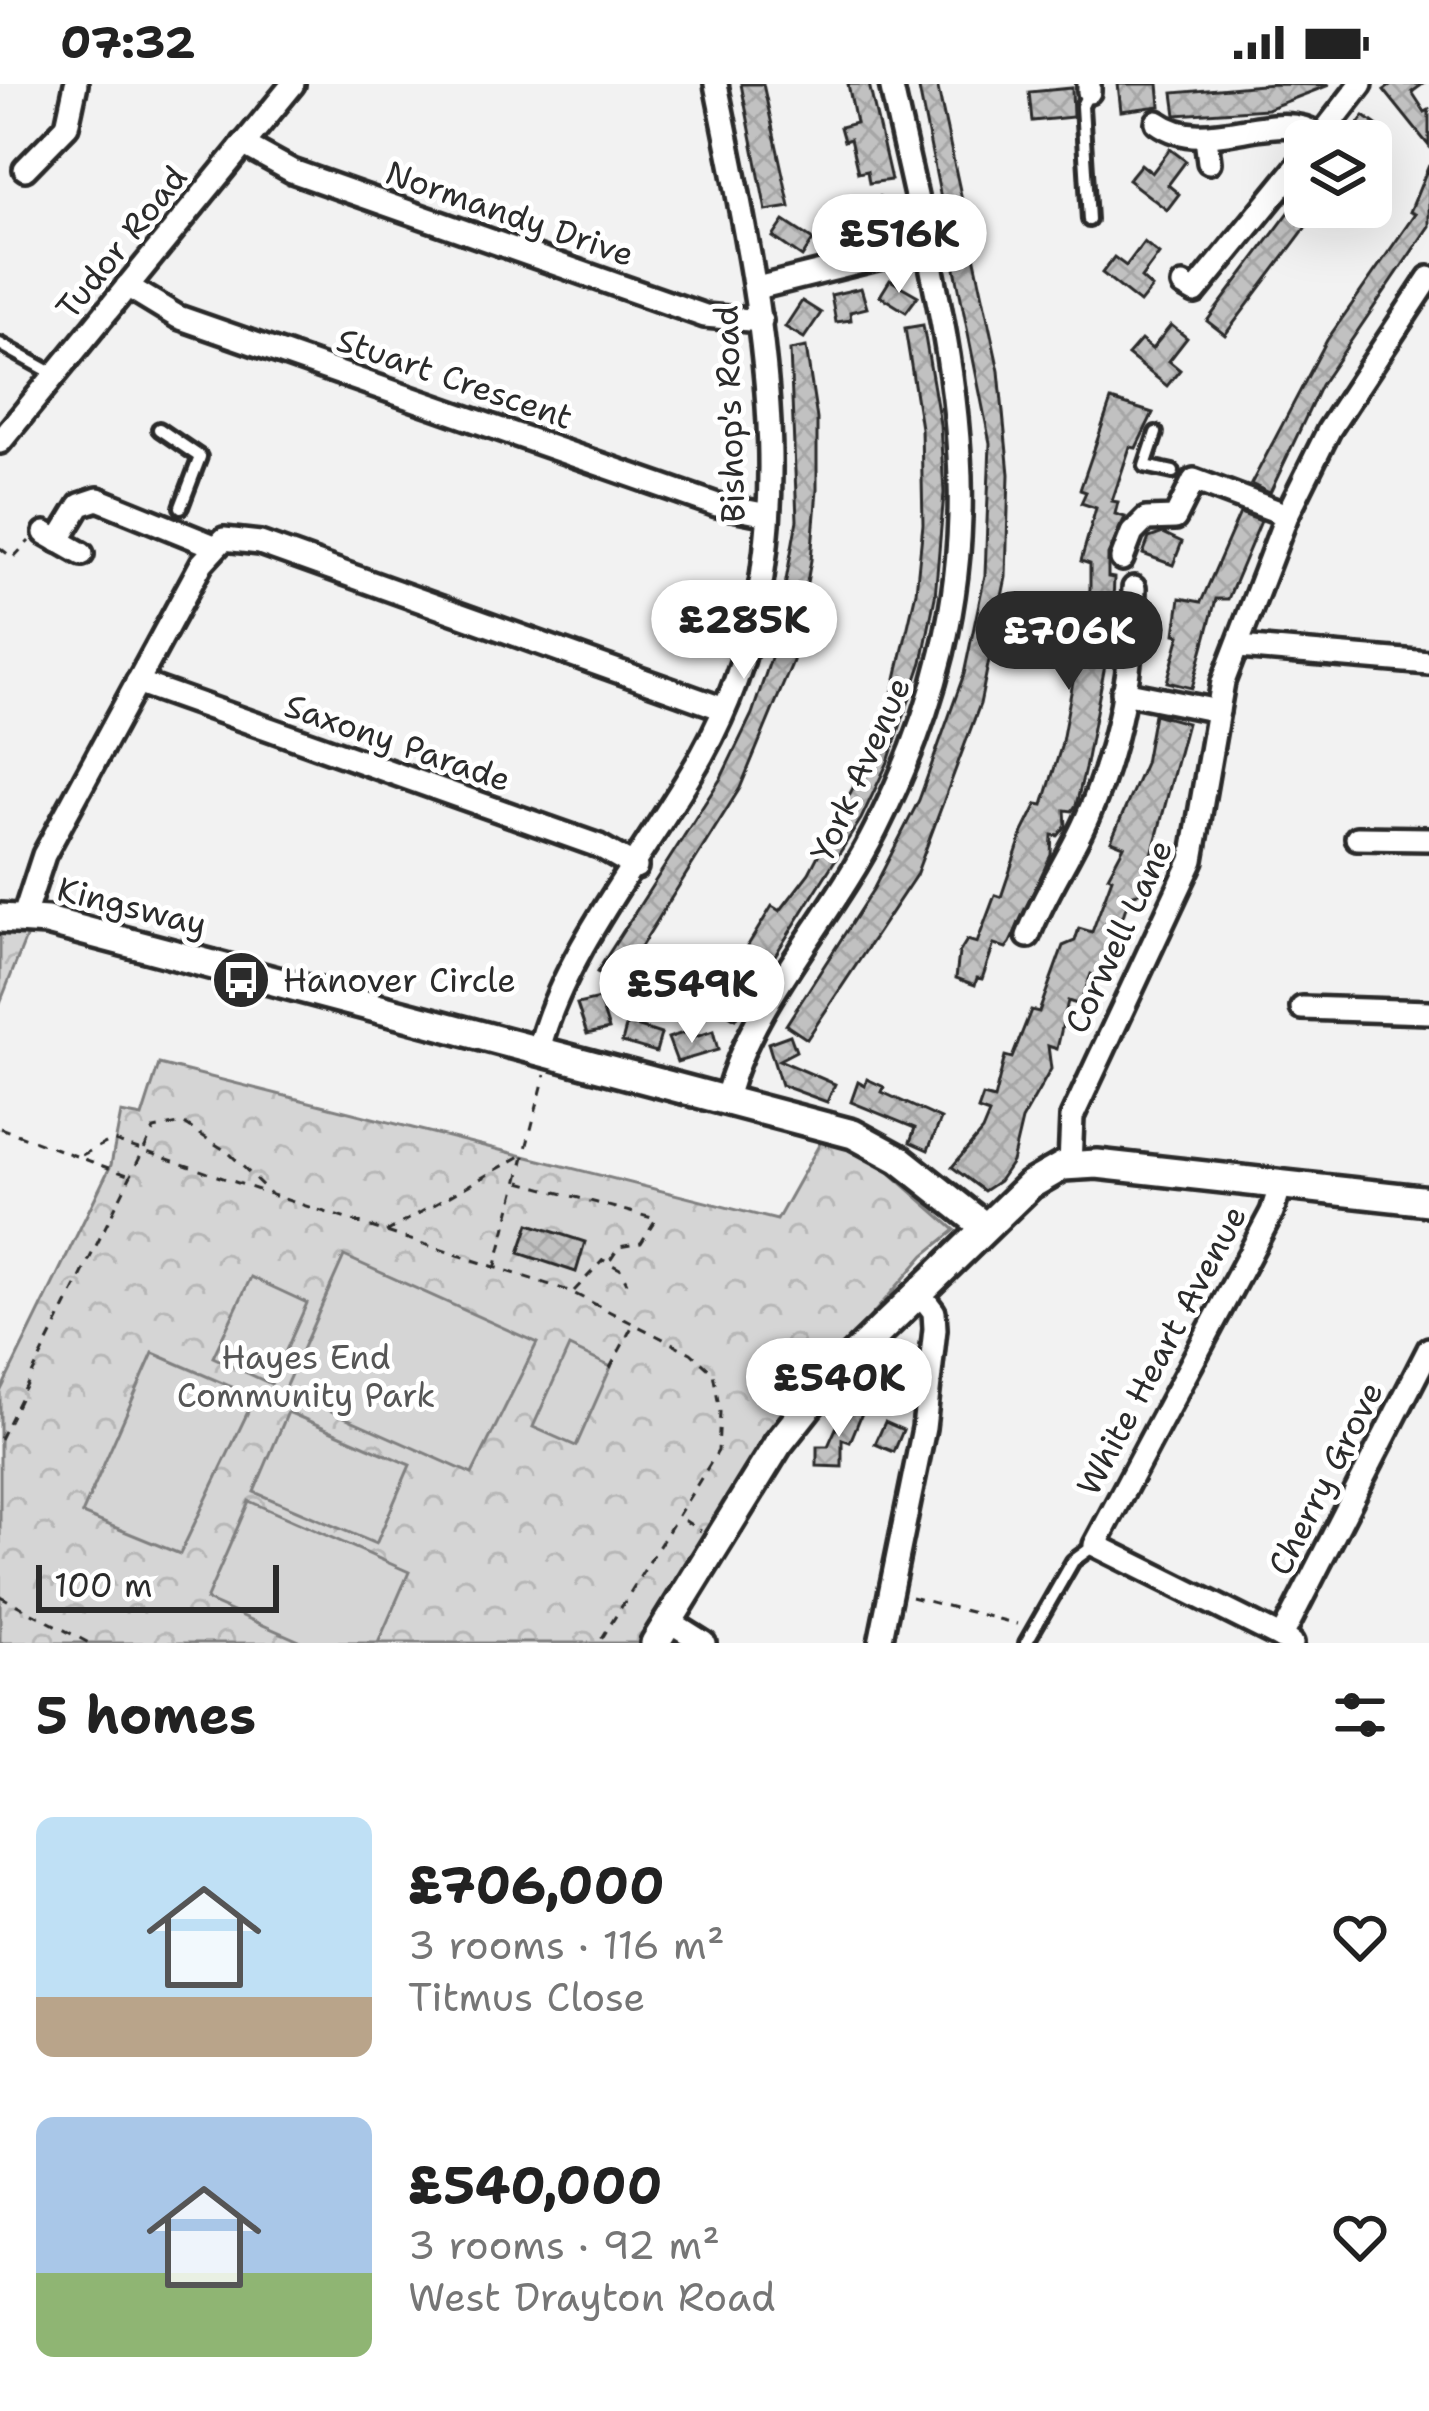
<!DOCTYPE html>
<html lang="en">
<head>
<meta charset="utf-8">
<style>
	:root { --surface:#fff; --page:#f6f6f6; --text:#222; --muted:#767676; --accent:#2b2b2b }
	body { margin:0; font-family:"Shantell Sans",sans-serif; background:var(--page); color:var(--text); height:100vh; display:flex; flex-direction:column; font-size:45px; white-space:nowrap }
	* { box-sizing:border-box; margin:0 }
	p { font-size:39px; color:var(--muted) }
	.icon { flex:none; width:66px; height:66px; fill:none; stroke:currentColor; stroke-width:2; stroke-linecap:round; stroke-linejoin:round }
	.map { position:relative; height:1559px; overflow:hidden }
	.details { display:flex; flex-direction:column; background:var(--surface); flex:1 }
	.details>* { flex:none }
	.controls { position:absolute; left:1284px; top:36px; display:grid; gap:24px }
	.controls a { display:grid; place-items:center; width:108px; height:108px; border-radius:18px; background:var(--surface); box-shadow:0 12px 48px #0002; font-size:60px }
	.scale { position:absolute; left:36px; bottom:30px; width:243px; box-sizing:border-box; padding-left:12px; border:6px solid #2b2b2b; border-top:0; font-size:33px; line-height:42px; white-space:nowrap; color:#2b2b2b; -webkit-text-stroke:9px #fff; paint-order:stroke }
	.price { position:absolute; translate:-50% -102px; padding:0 27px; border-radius:42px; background:#fff; color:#222; font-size:39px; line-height:78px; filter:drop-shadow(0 3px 6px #0008) }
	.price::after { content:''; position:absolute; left:50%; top:72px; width:36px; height:27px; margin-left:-18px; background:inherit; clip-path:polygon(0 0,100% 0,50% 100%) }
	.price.current { background:var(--accent); color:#fff }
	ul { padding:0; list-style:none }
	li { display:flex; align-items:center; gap:36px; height:300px; padding:0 36px }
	li span { display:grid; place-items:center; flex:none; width:336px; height:240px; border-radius:18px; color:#555 }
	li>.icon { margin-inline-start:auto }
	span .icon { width:144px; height:144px; fill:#fffc; stroke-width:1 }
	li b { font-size:51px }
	h2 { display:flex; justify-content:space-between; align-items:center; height:144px; padding:0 36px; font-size:51px }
	.status { display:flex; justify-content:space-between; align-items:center; height:84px; padding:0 60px; background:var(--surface); direction:ltr }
	.status svg { height:33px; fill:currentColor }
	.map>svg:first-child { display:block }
	.park { fill:url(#park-crowns); stroke:#808080; stroke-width:3 }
	.pitch { fill:#d5d5d5; stroke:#808080; stroke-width:3 }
	.building { fill:url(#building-cross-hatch); stroke:#2b2b2b; stroke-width:3 }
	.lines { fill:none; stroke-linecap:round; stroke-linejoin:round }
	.lane-casing { stroke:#2b2b2b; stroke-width:20 }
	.street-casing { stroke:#2b2b2b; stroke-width:30 }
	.secondary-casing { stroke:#2b2b2b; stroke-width:36 }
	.path { stroke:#2b2b2b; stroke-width:3; stroke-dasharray:9 9; stroke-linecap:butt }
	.lane { stroke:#fff; stroke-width:10 }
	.street { stroke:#fff; stroke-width:21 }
	.secondary { stroke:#fff; stroke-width:27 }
	.labels { text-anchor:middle; stroke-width:10; stroke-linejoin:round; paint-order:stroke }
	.street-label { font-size:33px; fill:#2b2b2b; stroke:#fff }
	.poi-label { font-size:33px; fill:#2b2b2b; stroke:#fff; text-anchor:start }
	.park-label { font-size:33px; fill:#565656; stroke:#fff }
</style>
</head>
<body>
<div class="status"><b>07:32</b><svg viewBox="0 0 49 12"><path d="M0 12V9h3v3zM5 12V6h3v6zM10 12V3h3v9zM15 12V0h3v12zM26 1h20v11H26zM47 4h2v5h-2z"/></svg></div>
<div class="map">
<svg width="1429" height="1559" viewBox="0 0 1429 1559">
	<defs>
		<pattern id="park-crowns" width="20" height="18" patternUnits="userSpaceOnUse" patternTransform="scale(3)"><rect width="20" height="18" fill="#d5d5d5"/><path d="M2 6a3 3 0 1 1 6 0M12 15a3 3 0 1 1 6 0" fill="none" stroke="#b7b7b7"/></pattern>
		<pattern id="building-cross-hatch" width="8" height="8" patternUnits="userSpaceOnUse" patternTransform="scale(3)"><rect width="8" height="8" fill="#c1c1c1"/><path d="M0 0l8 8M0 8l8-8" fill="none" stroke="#a6a6a6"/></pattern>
	</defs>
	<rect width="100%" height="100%" fill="#f2f2f2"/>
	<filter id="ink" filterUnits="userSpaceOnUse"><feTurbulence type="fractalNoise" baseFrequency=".00833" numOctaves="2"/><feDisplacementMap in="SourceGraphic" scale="24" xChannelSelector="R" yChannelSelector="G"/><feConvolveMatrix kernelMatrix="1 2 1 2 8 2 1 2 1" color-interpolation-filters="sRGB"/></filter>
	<g filter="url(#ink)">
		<g class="park">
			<polygon points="31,841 0,919 0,846"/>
			<polygon points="159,980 777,1136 823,1054 874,1075 955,1146 924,1171 793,1322 641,1559 0,1559 0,1308 111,1081 121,1029 142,1033"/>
		</g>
		<g class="pitch">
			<polygon points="344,1172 537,1259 472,1390 284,1306"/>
			<polygon points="251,1193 307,1219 271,1300 213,1273"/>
			<polygon points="569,1263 611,1283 576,1362 533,1343"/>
			<polygon points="153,1269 255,1313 180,1470 82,1430"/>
			<polygon points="288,1328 410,1381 376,1460 254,1408"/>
			<polygon points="249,1417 409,1488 378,1559 304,1559 206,1516"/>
		</g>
		<g class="building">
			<polygon points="741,0 763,0 790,123 766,127"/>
			<polygon points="848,0 869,0 891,96 869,99 867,87 858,89 850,55 844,57 840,43 856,39"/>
			<polygon points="918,0 937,0 999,287 1009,390 1006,493 980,620 916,791 807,955 786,941 874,804 919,716 964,590 985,491 990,359"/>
			<polygon points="1118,0 1158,0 1160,22 1121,27"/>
			<polygon points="1273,0 1329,1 1267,25 1176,31 1173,9"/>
			<polygon points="1393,0 1423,0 1412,8 1425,28 1429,26 1429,62 1384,6"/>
			<polygon points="1072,4 1073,33 1032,37 1029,8"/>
			<polygon points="1364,32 1382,45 1372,57 1344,57"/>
			<polygon points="1170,65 1186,77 1168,101 1179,110 1167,126 1128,96 1141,80 1152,89"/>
			<polygon points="1429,81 1429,142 1321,301 1270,409 1251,400 1327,256 1415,130 1410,128"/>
			<polygon points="1305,107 1305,123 1321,123 1225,251 1207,237"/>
			<polygon points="880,113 898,125 882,150 824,163 821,145 868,135"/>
			<polygon points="784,137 813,156 802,173 773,153"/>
			<polygon points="1144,158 1159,170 1141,194 1152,204 1140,219 1102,189 1114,173 1126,182"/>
			<polygon points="890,196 918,212 906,228 880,212"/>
			<polygon points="861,204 867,224 850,228 851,236 836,238 831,211"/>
			<polygon points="802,217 821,229 804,254 785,243"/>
			<polygon points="923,241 940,340 944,409 935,513 922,578 888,678 861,735 735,935 712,920 772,822 780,827 809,789 857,696 894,603 916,508 923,440 921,344 905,244"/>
			<polygon points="1171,241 1187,254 1169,277 1180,286 1167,302 1128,271 1141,256 1152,265"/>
			<polygon points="806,263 817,335 817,406 811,476 793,577 740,704 617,901 597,888 721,694 752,630 773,568 797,436 790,266"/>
			<polygon points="1111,316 1153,329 1136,364 1130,363 1112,417 1118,418 1115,430 1125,433 1108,471 1108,493 1114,494 1112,545 1085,685 1076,721 1072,727 1065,726 1066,742 1058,752 1052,751 1051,771 1010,859 1006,864 994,860 982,895 977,894 975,901 956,894 959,869 967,856 977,859 995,811 1001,813 1023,748 1037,720 1043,721 1061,663 1090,505 1090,480 1081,477 1096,424 1081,419 1086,408 1080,406"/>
			<polygon points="1240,429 1261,437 1228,515 1216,515 1192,604 1167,598 1180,551 1175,550 1180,514 1201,518"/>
			<polygon points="1163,449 1182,458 1173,481 1143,470 1149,454"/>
			<polygon points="1154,630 1187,639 1142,808 1130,811 1115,856 1097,893 1091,890 1080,921 1068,917 1057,965 1048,962 1051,985 1022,1036 1012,1078 999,1097 984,1107 952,1083 982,1047 989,1030 978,1026 983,1012 994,1015 1005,972 1012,974 1031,926 1039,928 1063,862 1075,857 1079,844 1092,848 1112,794 1108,792 1124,762 1111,757 1145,679"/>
			<polygon points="599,915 609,945 587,950 577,920"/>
			<polygon points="627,939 661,950 656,968 622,958"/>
			<polygon points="713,947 718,966 677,978 668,954 686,948 690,955"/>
			<polygon points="790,951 796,967 779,976 835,1000 827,1018 781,1001 768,959"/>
			<polygon points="867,995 884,1003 882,1008 941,1035 928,1066 910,1058 915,1044 851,1018 858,998 865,1002"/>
			<polygon points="529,1140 585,1158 576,1188 519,1169"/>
			<polygon points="879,1287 914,1301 911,1324 867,1312"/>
			<polygon points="846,1322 862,1329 850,1358 842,1355 842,1383 817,1382 817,1362 828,1362"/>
			<polygon points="885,1338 903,1346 894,1368 875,1360"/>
		</g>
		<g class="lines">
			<defs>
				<g id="lane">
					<polyline points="1089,8 1082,22 1089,136"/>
					<polyline points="0,260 56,291"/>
					<polyline points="159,345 200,373 181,423"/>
					<polyline points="1156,349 1145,382 1173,388"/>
					<polyline points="1026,1559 1073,1477 1095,1461"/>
				</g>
				<g id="street">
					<polyline points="1089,0 1089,8"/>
					<path d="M1157 38C1208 75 1273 20 1321 52"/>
					<polyline points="1206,54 1209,78"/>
					<polyline points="1317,57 1361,0"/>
					<polyline points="243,60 292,87 705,232 761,237"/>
					<polyline points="25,85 67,42 76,0"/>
					<polyline points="1183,201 1195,208 1305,73"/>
					<polyline points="127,202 178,233 717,421 768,431"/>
					<polyline points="757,204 926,162"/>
					<polyline points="0,358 293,0"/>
					<polyline points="45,449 82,470"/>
					<polyline points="58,457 80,421 98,415 214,462"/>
					<polyline points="1122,475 1132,449 1146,435 1175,434 1194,396 1287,431"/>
					<polyline points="1239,563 1429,579"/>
					<polyline points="137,598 599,762 636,783"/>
					<polyline points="1123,608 1218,627"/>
					<polyline points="1357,754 1429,755"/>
					<polyline points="24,832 44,771 202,479 224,455 260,459 724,625"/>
					<path d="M1028 852C1045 808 1069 775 1087 734 1118 665 1134 579 1134 504"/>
					<polyline points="1302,924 1429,928"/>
					<path d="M539 966C563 867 651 762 702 671 818 462 760 220 716 0"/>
					<path d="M726 1015C751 917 831 836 876 745 1016 466 953 285 891 0"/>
					<polyline points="1070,1081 1072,1033 1192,776 1223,598 1287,431 1329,346 1429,194"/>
					<polyline points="1281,1100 1272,1128 1095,1461 1292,1559"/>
					<polyline points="669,1537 704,1559"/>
					<polyline points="1281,1554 1429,1265"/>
					<polyline points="880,1559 924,1344 935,1245 934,1228 918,1207"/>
				</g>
				<g id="secondary">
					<polyline points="0,834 47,837 853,1050 899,1075 985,1143"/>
					<polyline points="655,1559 778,1360 828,1297 1030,1101 1063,1082 1097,1080 1429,1117"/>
				</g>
			</defs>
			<use href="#lane" class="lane-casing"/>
			<use href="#street" class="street-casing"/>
			<use href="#secondary" class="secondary-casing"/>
			<g class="path">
				<polyline points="0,464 13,474 29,457"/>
				<polyline points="0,1044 133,1093"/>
				<polyline points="82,1071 112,1056 270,1110"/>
				<polyline points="520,1098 656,1135 641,1159 619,1163 609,1178"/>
				<polyline points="386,1148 524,1070"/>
				<polyline points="495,1185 545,991"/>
				<polyline points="574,1207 603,1176 620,1185 627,1199"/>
				<polyline points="610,1284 634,1239"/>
				<polyline points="0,1355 154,1045 183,1039 229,1069 272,1111 569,1207 691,1269 713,1289 720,1328 718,1367 599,1559"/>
				<polyline points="684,1436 701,1447"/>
				<polyline points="0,1512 89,1559"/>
				<polyline points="911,1513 1018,1540"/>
			</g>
			<use href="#lane" class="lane"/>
			<use href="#street" class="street"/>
			<use href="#secondary" class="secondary"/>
		</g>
	</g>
	<defs>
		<symbol id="bus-disc" viewBox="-11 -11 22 22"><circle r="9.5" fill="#2b2b2b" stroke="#fff"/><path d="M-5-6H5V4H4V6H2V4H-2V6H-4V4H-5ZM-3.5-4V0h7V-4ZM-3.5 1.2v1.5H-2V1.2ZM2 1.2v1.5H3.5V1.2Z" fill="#fff"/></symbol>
	</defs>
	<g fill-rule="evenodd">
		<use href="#bus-disc" x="208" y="863" width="66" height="66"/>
	</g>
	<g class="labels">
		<g class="street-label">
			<text transform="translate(510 129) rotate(19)" y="12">Normandy Drive</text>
			<text transform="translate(121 158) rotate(-51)" y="12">Tudor Road</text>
			<text transform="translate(455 294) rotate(19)" y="12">Stuart Crescent</text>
			<text transform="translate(729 330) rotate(-92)" y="12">Bishop's Road</text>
			<text transform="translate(398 658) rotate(19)" y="12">Saxony Parade</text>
			<text transform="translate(860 685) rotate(-66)" y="12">York Avenue</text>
			<text transform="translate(132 822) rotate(14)" y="12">Kingsway</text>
			<text transform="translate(1118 852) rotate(-65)" y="12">Corwell Lane</text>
			<text transform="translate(1161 1266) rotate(-62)" y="12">White Heart Avenue</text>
			<text transform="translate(1325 1394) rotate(-63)" y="12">Cherry Grove</text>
		</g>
		<g class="poi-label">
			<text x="283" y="908">Hanover Circle</text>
		</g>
		<g class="park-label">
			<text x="306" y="1285">Hayes End<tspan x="306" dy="38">Community Park</tspan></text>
		</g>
	</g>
</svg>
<div class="controls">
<a><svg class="icon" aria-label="layers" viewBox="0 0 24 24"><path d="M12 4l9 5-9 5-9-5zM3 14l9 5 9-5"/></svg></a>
</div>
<div class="scale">100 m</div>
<b class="price" style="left:899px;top:212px">£516K</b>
<b class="price" style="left:744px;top:598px">£285K</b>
<b class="price current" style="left:1069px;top:609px">£706K</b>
<b class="price" style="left:692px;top:962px">£549K</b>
<b class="price" style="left:839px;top:1356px">£540K</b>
</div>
<section class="details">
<h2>5 homes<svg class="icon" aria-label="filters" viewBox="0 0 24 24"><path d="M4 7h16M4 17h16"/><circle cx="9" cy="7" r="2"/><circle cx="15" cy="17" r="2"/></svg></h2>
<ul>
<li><span style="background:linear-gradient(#bfe0f5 75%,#b9a48a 0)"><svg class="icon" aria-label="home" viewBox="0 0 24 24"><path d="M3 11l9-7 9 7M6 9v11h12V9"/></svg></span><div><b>£706,000</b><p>3 rooms · 116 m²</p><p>Titmus Close</p></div><svg class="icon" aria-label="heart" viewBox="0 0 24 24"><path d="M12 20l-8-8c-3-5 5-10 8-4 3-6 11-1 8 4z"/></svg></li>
<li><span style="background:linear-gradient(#a9c7e8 65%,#8fb573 0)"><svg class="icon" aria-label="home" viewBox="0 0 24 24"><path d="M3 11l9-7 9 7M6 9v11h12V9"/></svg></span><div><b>£540,000</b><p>3 rooms · 92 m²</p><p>West Drayton Road</p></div><svg class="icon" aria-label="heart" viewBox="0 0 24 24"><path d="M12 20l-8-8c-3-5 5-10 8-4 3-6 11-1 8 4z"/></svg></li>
</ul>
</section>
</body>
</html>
